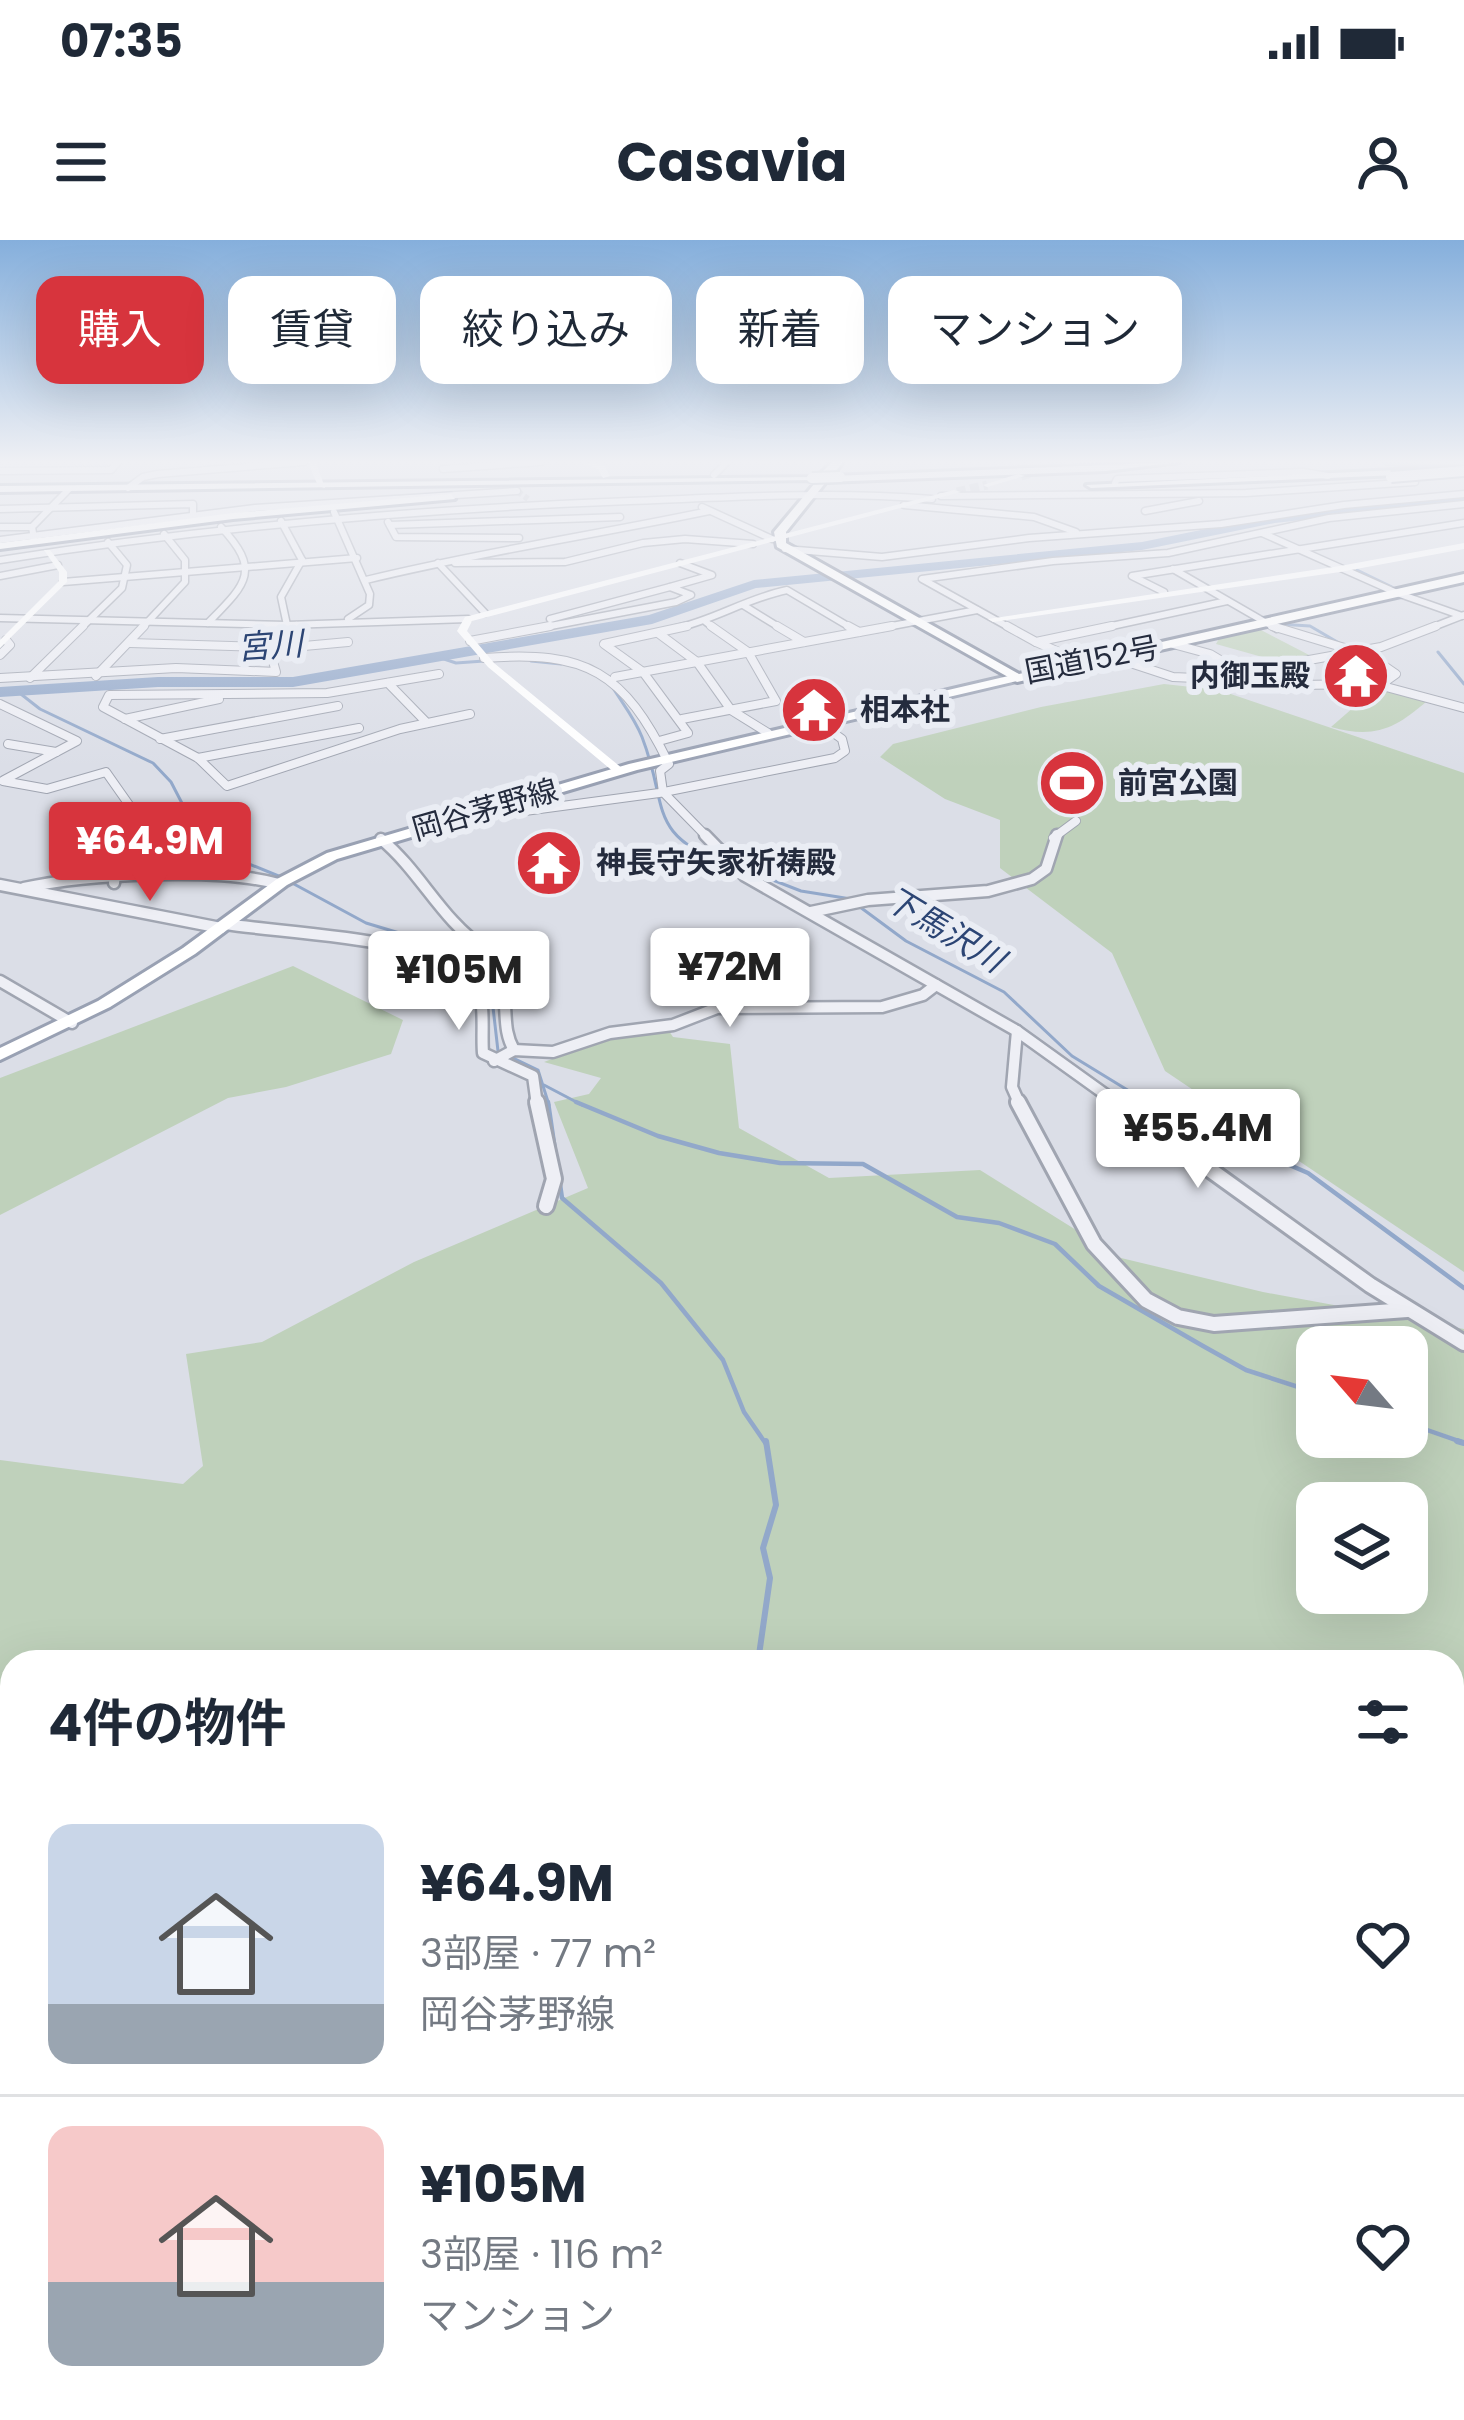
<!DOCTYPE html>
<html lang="ja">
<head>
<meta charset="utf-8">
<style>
	:root { --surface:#fff; --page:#f2f2f3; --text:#1f2937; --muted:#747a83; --line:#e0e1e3; --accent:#d7343d }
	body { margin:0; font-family:Poppins,"Noto Sans JP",sans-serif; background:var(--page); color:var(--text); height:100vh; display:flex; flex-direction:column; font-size:45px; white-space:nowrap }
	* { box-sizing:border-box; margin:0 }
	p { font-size:39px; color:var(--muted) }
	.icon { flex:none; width:66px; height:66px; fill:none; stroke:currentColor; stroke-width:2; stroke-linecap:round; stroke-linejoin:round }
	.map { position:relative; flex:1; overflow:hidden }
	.details { position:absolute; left:0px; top:1410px; width:1464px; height:771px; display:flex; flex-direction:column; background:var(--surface); border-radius:36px 36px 0 0; box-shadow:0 12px 48px #0002 }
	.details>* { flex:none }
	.banner { position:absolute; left:36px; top:36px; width:1392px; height:108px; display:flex; gap:24px }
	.needle { width:78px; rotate:298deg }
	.buttons { position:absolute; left:1296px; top:1086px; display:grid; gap:24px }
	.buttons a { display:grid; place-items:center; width:132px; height:132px; border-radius:24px; background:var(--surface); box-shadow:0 12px 48px #0002; font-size:60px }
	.price { position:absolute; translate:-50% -102px; padding:0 27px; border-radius:12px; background:#fff; color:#222; font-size:39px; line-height:78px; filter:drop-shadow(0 3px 6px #0008) }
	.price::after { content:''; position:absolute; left:50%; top:72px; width:36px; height:27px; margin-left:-18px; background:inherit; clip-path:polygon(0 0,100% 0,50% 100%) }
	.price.on { background:var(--accent); color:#fff }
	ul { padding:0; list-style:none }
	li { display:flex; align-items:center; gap:36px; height:300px; padding:0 48px }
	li+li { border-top:3px solid var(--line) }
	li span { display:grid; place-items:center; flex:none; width:336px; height:240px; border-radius:24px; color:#555 }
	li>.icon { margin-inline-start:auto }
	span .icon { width:144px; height:144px; fill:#fffc; stroke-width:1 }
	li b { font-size:51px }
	h2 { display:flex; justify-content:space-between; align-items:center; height:144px; padding:0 48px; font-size:51px }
	.pill { padding:0 42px; border-radius:24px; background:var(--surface); box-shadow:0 12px 48px #0002; font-size:42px; line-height:108px }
	.pill.on { background:var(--accent); color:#fff }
	.status { display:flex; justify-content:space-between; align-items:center; height:84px; padding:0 60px; background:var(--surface); direction:ltr }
	.status svg { height:33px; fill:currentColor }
	header { display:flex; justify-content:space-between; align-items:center; height:156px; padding:0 48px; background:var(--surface); font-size:54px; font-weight:700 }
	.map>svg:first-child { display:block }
	.green { fill:#bfd1bb; fill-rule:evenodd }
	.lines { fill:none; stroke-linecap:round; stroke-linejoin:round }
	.stream-far2 { stroke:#92a8ca; stroke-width:3 }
	.stream-far1 { stroke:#92a8ca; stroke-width:4.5 }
	.stream { stroke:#92a8ca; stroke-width:6 }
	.river { fill:#92a8ca; fill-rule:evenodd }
	.street-tunnel { stroke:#b6bac5; stroke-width:6; stroke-dasharray:6 3; stroke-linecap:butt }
	.secondary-tunnel { stroke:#b6bac5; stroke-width:9; stroke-dasharray:9 4.5; stroke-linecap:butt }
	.street-far3-casing { stroke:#a0a5b1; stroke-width:9 }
	.street-far2-casing { stroke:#a0a5b1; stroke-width:10 }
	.street-far1-casing { stroke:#a0a5b1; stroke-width:15 }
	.street-casing { stroke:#a0a5b1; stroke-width:20 }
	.primary-casing { stroke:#99a1b3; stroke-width:6 }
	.highway-casing { stroke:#818a9e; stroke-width:6 }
	.street-far3 { stroke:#eeeff5; stroke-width:6 }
	.street-far2 { stroke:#eeeff5; stroke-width:8 }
	.street-far1 { stroke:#eeeff5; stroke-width:10 }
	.street { stroke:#eeeff5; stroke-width:14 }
	.secondary { fill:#fff; fill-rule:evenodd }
	.primary { fill:#fff; fill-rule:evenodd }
	.highway { fill:#fff; fill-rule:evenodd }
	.highway-bridge-casing { stroke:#818a9e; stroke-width:14; stroke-linecap:butt }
	.highway-bridge { stroke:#fff; stroke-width:10 }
	.labels { text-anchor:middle; stroke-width:12; stroke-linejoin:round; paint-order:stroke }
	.far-street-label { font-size:30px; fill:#242b3d; stroke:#eaedf4 }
	.far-poi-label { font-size:30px; font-weight:bold; fill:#242b3d; stroke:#eaedf4; text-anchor:start }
	.far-water-label { font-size:33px; font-style:italic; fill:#2c4574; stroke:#eaedf4 }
</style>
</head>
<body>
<div class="status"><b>07:35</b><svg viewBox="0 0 49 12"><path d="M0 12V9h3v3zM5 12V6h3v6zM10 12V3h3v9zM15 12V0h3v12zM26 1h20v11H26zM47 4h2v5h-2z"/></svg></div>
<header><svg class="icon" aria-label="menu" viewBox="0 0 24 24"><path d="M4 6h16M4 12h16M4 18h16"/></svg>Casavia<svg class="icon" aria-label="person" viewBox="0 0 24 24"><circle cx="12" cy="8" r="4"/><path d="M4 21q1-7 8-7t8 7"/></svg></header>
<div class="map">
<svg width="1464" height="2180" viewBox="0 0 1464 2180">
	<rect width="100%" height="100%" fill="#dbdee7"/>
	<g class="green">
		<polygon points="1261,390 1311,416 1276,421 1216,404 1220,397"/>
		<polygon points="1164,444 1219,450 1464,533 1464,1032 1165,831 1112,713 1000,628 1000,580 945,559 880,517 893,504 1041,467"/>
		<path d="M1389 449 1427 461C1395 489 1374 499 1331 487L1354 467Z"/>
		<polygon points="293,726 403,780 391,814 286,847 228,858 0,975 0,838"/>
		<path d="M669 791 673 797 730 804 739 888 829 938 980 930 1121 1018 1263 1052 1464 1089V2180H0V1220L183 1244 203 1226 186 1114 262 1102 414 1022 588 948 554 862 589 854 601 838 544 822 596 802ZM1317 1107H1407V1197H1317ZM1317 1263H1407V1353H1317ZM12 1422H1452V2169H12Z"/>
	</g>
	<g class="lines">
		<g class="stream-far2">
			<polyline points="1357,330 1392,347"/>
			<polyline points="1278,384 1310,386 1339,403"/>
			<polyline points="1438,412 1464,444"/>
			<polyline points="435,416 456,423 484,421"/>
			<polyline points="531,421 561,424"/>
			<path d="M613 448C623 464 635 479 642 497 670 569 644 592 730 627"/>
			<polyline points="17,451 40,469 153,523 171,542 200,598 215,610 281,637 366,683 446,707 474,721 491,750 498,811 538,830 549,865"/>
			<polyline points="742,628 801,651 851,659"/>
			<polyline points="860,667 906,701 1004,752 1072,816 1152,865"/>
			<polyline points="544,845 582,865"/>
		</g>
		<g class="stream-far1">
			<polyline points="548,862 562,958 661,1043 723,1120 744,1172 766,1204"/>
			<polyline points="576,862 658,896 719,913 780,923 863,924 957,977 999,983 1055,1004 1099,1046 1203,1106 1246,1130 1317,1153"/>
			<polyline points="1145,862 1308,933 1464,1048"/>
			<polyline points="1407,1183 1464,1203"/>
		</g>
		<g class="stream">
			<polyline points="1457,1201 1464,1203"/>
			<polyline points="758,1422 770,1338 763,1308 776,1265 766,1201"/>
		</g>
		<g class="river">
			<polygon points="1380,222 1464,225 1464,233 1386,226"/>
			<polygon points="1464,254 1464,262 1275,283 1142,310 756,348 652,384 293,447 158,447 0,457 0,447 158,437 293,437 649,375 754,340 1142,302 1275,275"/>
		</g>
		<polyline class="street-tunnel" points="517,251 528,259"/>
		<g class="secondary-tunnel">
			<polyline points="1021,236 1067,223"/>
			<polyline points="957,252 987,245"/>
		</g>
		<defs>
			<g id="street-far3">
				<polyline points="443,229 541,222"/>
				<polyline points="0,231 111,230 118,222"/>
				<polyline points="714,235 727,222"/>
				<polyline points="1115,243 1117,239 1303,232 1328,236"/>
				<polyline points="128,248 143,237 158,234 304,222"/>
				<polyline points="941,256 1246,253 1415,242 1407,234"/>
				<polyline points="904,265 1034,277 1076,292"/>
				<polyline points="702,267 772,299"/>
				<polyline points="0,269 193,264 193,279"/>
				<polyline points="1145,271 1199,261"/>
				<polyline points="334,272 370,354 369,365 348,379"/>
				<polyline points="281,281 302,320"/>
				<polyline points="388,282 396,297 519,298"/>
				<polyline points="390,285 620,277"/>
				<polyline points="0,287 32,287"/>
				<polyline points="1262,293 1397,353 1462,376"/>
				<polyline points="34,299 32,287 69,249"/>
				<polyline points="0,300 255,268 517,251"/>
				<polyline points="785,309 882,317 1029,298 1221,284 1344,265 1464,254"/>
				<path d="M0 320C209 287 418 269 630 261 731 257 831 251 932 259"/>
				<polyline points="438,323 485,373"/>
				<polyline points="455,323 565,322 643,303 685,299 753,304"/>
				<polyline points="1173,329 1277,389"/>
				<polyline points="0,336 58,325"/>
				<path d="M366 340C480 312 594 295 709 271"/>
				<polyline points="63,342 357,318"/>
				<polyline points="1164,352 1132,336 1464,283"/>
				<polyline points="743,365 782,389"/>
				<polyline points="0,378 287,385 468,379"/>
				<polyline points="550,379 670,347"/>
				<polyline points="706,382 715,389"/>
				<path d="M208 383C246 344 262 331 221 287"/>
				<polyline points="287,385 281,357 302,320"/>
				<polyline points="80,389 122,348 127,325 108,302"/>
				<polyline points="141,389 185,342 185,320 164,294"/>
				<polyline points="535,389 676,362 691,355 670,347 712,335 680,323"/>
				<path d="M673 389C713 381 747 358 787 350L853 389"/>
				<polyline points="876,389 977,370"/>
				<polyline points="1012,389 922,339 1053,321 1168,313 1329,278 1464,264"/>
				<polyline points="1098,389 1227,361"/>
				<polyline points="1428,389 1464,375"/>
			</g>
			<g id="street-far2">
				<polyline points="296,386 304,406 348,402"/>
				<polyline points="777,386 804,402"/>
				<polyline points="848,386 859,392"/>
				<polyline points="1007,386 1036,402 1112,386"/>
				<polyline points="1272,386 1348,409"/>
				<polyline points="658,393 697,422 731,470 768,493"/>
				<polyline points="470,401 550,386"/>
				<polyline points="1036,402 1084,423"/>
				<polyline points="130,403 268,407"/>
				<polyline points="1173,404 1210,414 1252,439 1294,445 1375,444 1464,468"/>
				<polyline points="1361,410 1396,434 1382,444"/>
				<polyline points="0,415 10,405 6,400"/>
				<polyline points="1112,417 1173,437 1243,440 1298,422 1381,407 1436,386"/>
				<path d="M484 418C587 410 624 432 669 524L660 531 663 552 708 598"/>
				<polyline points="439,434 327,453 109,455 103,467 198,518 227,546 400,489 470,474"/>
				<polyline points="96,436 144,386"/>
				<polyline points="615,437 892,386"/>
				<polyline points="0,438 176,428 276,432 263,386"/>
				<polyline points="30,438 83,386"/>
				<polyline points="388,443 427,483"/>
				<polyline points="0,464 77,501 4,540"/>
				<polyline points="125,479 219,459"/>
				<polyline points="682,479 776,461 748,412 711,386"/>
				<polyline points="160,499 338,466"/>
				<polyline points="659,501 688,493 643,432 604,404 687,386"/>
				<polyline points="8,504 56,512"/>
				<polyline points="198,518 359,488"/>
				<polyline points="3,541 47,549 106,532 132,569 139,598"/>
				<polyline points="483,570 510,573 659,553 835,518 845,511 842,499 818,482"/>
				<polyline points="1053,598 1076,581"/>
			</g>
			<g id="street-far1">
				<polyline points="705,595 745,636 1017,791 1120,865"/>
				<path d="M381 599C421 632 441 680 485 709 485 724 496 729 501 743 509 766 501 788 514 810"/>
				<polyline points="114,643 117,620 144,617 139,595"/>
				<polyline points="0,645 221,688"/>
				<path d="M24 648C87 634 218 627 279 644"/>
				<polyline points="811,672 868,660 988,651 1032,639 1046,629 1057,595"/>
				<path d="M226 684C279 693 442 698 473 739 487 758 481 790 483 813L533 836 537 865"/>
				<polyline points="0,741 72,783"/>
				<polyline points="1017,791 1012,847 1020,865"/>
				<polyline points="494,821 514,810 553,812 610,793 673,785 717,768 882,767 923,755 936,745"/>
			</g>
			<g id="street">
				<polyline points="537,862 554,939 546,966"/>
				<polyline points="1018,862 1094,1004 1146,1060 1178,1077 1214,1084 1407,1070"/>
				<polyline points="1116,862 1370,1045 1464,1103"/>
			</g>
			<polygon id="primary" points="1017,434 1023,438 1021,440 637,530 337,619 287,645 195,714 110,767 0,820 0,808 98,761 183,708 277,639 327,613 629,524"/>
			<g id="highway">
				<polygon points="832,222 843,222 832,236 1179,222 1106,231 826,242 786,292 786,303 1019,434 1464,334 1464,342 1017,442 777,307 774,292 815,243 807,240 0,252 0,246 817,237"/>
				<polygon points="1416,229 1420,234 1091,248 1086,245"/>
				<polygon points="451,254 455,259 233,279 0,309 0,303 233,273"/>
			</g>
		</defs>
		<use href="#street-far3" class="street-far3-casing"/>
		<use href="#street-far2" class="street-far2-casing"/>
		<use href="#street-far1" class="street-far1-casing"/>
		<use href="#street" class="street-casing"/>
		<use href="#primary" class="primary-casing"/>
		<use href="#highway" class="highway-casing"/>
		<use href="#street-far3" class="street-far3"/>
		<use href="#street-far2" class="street-far2"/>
		<use href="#street-far1" class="street-far1"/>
		<use href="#street" class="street"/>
		<g class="secondary">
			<polygon points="308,222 316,222 325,248 318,246"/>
			<polygon points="580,222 604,225 610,236 603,238 598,229"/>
			<polygon points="1064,222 1072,222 1067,225"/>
			<polygon points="1018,234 1025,236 987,247 983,245"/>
			<polygon points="954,250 961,252 472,381 467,391 494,423 623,529 623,533 615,533 488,427 457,391 465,377"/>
			<polygon points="1464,303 1464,309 1340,332 993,382 988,379 1340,326"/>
			<polygon points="44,310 50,310 67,332 67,342 0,408 0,400 59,341 59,332"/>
		</g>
		<use href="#primary" class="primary"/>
		<use href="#highway" class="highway"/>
		<defs>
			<g id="highway-bridge">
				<polyline points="1391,237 1464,231"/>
				<polyline points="812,238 840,237"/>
			</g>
		</defs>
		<use href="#highway-bridge" class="highway-bridge-casing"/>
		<use href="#highway-bridge" class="highway-bridge"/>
	</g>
	<linearGradient id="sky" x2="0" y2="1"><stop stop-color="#85afdc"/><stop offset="0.42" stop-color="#eff0f4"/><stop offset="1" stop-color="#eff0f4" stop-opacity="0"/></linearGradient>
	<rect width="1464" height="528" fill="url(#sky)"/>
	<defs>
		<symbol id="temple-disc" viewBox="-11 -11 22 22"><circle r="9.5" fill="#d7343d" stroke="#eaedf4"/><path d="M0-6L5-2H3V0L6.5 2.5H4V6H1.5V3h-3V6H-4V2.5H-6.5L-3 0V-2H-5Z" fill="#fff"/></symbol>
		<symbol id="stadium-disc" viewBox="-11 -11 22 22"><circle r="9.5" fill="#d7343d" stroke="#eaedf4"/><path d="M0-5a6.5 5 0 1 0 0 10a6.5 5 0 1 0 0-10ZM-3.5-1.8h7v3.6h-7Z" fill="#fff"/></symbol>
	</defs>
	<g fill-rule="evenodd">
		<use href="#temple-disc" x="1318" y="398" width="76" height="76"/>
		<use href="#temple-disc" x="776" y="432" width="76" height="76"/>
		<use href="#stadium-disc" x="1034" y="505" width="76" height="76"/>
		<use href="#temple-disc" x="511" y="585" width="76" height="76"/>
	</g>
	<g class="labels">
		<g class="far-street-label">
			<text transform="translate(1092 420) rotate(-11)" y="10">国道152号</text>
			<text transform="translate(485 570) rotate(-16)" y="10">岡谷茅野線</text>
		</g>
		<g class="far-poi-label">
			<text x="1310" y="446" text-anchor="end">内御玉殿</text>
			<text x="860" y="480">相本社</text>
			<text x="1118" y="553">前宮公園</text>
			<text x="596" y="633">神長守矢家祈祷殿</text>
		</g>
		<g class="far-water-label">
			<text transform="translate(270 405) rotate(-4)" y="12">宮川</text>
			<text transform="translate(945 689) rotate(31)" y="12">下馬沢川</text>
		</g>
	</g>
</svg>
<div class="buttons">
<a><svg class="needle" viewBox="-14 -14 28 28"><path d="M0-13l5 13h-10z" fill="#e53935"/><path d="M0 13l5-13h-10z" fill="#747a83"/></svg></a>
<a><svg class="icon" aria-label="layers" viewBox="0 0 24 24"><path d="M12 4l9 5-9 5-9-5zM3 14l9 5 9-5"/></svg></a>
</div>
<b class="price on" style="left:150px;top:664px">¥64.9M</b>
<b class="price" style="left:730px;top:790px">¥72M</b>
<b class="price" style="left:459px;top:793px">¥105M</b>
<b class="price" style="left:1198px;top:951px">¥55.4M</b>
<div class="banner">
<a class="pill on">購入</a>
<a class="pill">賃貸</a>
<a class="pill">絞り込み</a>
<a class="pill">新着</a>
<a class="pill">マンション</a>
</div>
<section class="details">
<h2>4件の物件<svg class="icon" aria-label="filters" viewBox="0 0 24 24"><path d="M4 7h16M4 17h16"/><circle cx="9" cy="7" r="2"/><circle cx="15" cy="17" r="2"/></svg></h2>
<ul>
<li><span style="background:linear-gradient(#c9d6e8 75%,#9aa5b1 0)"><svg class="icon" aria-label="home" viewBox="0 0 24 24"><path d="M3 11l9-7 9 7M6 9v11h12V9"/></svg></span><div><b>¥64.9M</b><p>3部屋 · 77 m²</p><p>岡谷茅野線</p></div><svg class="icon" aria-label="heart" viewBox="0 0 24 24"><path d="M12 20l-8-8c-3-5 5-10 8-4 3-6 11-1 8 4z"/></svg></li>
<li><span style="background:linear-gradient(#f6c9c9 65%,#9aa5b1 0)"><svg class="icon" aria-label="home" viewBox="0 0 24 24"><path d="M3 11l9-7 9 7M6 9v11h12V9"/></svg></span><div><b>¥105M</b><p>3部屋 · 116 m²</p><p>マンション</p></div><svg class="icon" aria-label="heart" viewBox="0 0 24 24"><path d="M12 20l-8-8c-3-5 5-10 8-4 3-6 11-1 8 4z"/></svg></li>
</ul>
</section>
</div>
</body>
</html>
